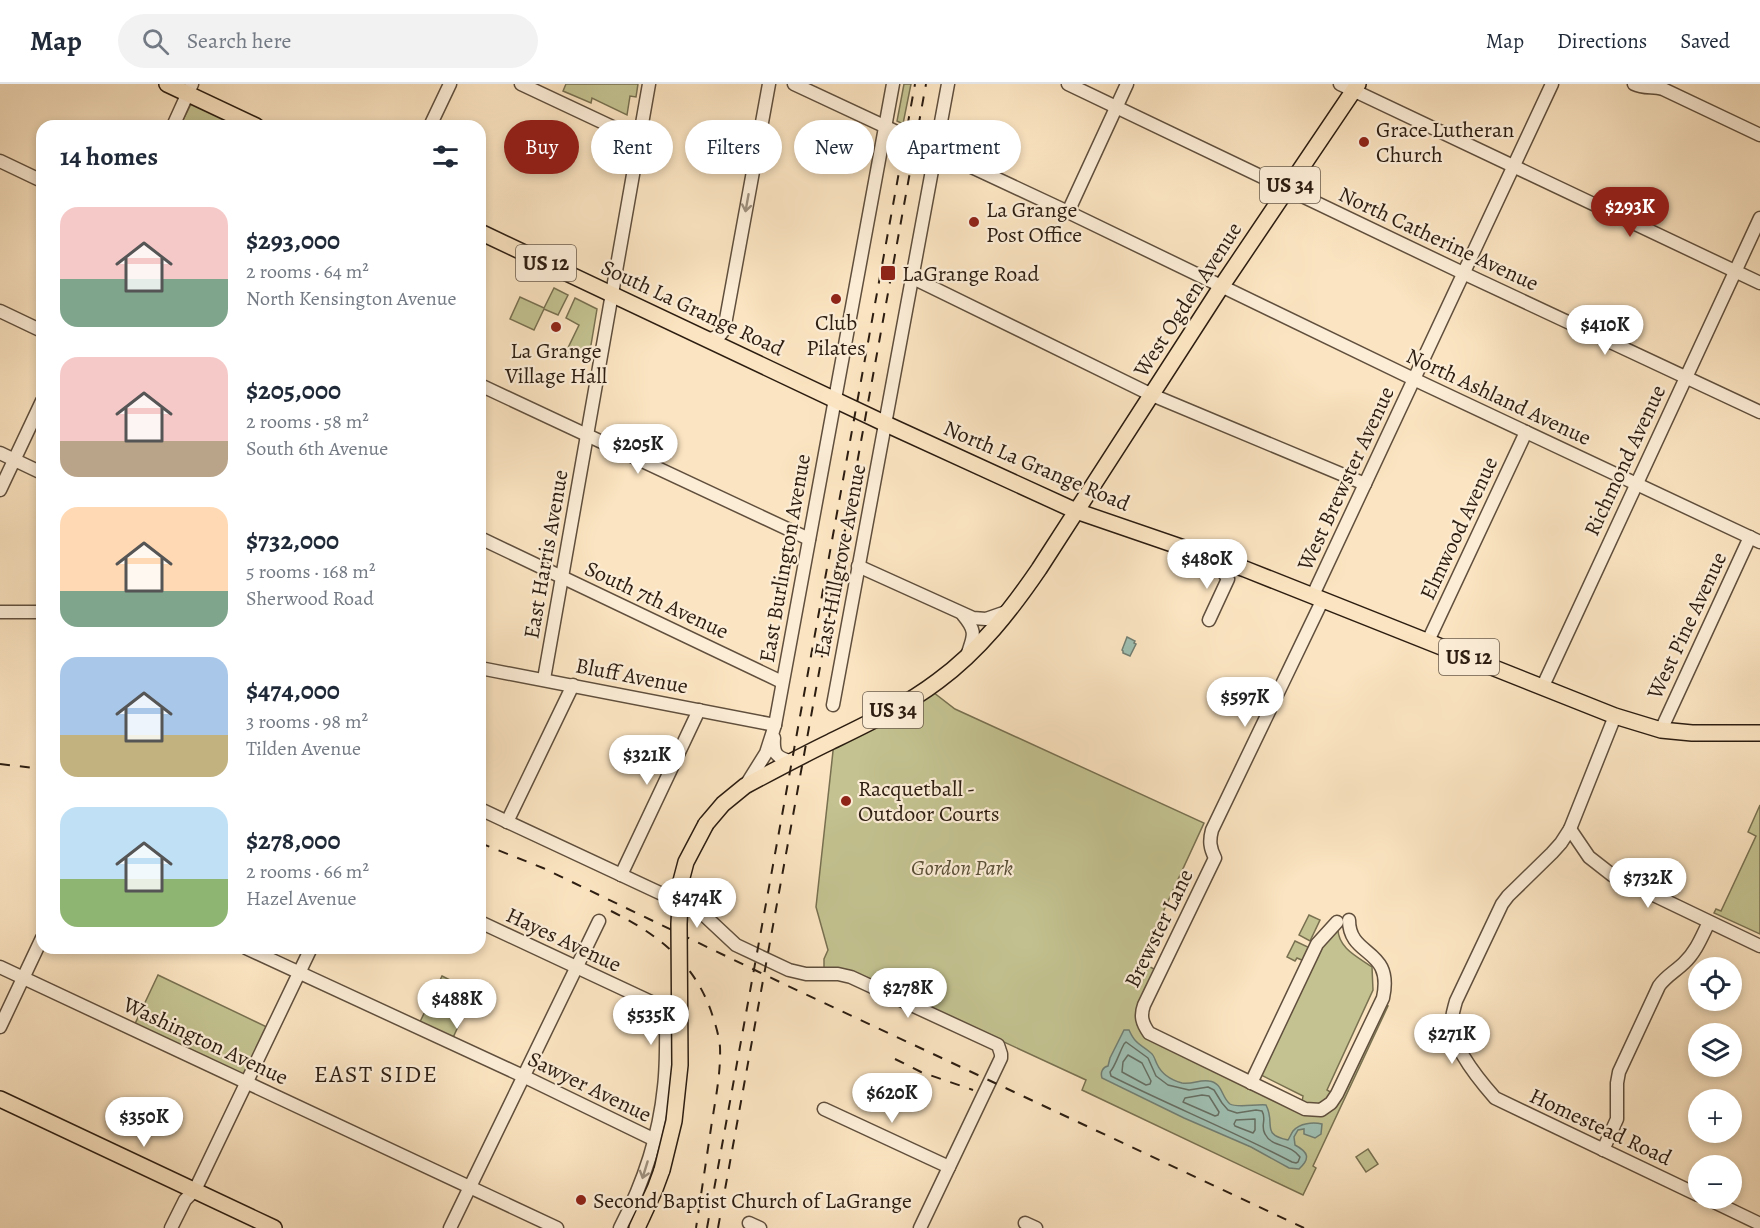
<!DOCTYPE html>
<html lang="en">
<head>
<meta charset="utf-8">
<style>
	:root { --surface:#fff; --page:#f2f2f3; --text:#1f2937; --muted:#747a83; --line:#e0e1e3; --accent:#8f2418 }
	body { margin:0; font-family:Alegreya,serif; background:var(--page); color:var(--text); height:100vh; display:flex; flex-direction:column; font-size:22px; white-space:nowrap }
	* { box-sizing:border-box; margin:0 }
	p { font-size:20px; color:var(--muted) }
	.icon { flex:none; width:33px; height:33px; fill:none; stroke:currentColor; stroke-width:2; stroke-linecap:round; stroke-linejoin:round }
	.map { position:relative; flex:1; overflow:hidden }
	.drawer { position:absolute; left:36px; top:36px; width:450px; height:834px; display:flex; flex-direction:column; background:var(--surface); border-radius:18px; box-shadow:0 3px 9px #0003 }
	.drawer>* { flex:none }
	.hud { position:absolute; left:504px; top:36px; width:570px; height:54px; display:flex; gap:12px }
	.controls { position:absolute; left:1688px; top:873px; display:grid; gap:12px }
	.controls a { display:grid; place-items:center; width:54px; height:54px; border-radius:50%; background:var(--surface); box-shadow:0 3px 9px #0003; font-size:30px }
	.price { position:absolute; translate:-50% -51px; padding:0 14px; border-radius:21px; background:#fff; color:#222; font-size:20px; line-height:39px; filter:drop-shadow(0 2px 3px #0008) }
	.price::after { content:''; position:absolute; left:50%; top:36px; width:18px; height:14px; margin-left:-9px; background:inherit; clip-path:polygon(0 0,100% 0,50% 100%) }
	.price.on { background:var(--accent); color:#fff }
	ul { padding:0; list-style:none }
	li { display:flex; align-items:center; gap:18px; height:150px; padding:0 24px }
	li span { display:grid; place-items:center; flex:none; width:168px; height:120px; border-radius:18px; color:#555 }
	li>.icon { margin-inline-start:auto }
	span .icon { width:72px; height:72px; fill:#fffc; stroke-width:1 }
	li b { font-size:26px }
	h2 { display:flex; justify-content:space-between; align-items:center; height:72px; padding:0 24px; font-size:26px }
	.pill { padding:0 21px; border-radius:27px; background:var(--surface); box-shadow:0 3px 9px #0003; font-size:21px; line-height:54px }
	.pill.on { background:var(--accent); color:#fff }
	header { display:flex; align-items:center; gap:36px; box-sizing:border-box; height:84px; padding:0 30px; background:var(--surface); border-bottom:2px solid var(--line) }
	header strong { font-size:28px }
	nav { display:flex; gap:33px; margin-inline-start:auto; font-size:21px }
	.search { width:420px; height:54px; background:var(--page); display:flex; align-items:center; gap:15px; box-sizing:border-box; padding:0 21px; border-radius:33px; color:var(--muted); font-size:22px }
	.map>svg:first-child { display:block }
	.green { fill:#c3c290; stroke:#787050; stroke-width:1.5 }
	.water { fill:#9fbfb2; stroke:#717e72; stroke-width:1.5 }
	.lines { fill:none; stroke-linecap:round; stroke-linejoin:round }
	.shore { stroke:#666e62; stroke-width:1.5 }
	.minor-casing { stroke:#604f3d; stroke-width:15 }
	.major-casing { stroke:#2c1d11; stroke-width:18 }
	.minor { stroke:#fcedd7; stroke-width:12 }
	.major { stroke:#fbe4c1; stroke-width:15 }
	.rail { stroke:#2c1d11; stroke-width:2; stroke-dasharray:10 10; stroke-linecap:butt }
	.major-bridge-casing { stroke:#2c1d11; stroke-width:18; stroke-linecap:butt }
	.major-bridge { stroke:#fbe4c1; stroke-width:15 }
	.oneway { stroke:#9e8f7e }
	.poi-dot { fill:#8f2418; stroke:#fcedd7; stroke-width:2 }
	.labels { text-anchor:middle; stroke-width:4.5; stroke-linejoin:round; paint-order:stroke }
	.shield { fill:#fcedd7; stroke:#6a5b4c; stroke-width:1.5 }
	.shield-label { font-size:21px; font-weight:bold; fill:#2c1d11 }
	.poi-label { font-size:22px; fill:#2c1d11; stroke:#fcedd7; text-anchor:start }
	.street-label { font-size:22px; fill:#2c1d11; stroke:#fcedd7 }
	.park-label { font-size:22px; font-style:italic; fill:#594f37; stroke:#fcedd7 }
	.neighbourhood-label { font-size:24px; letter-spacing:1.5px; fill:#2c1d11; stroke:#fcedd7 }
</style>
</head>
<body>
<header>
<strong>Map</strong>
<div class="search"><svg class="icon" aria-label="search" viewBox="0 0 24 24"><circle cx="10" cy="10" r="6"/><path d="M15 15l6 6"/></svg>Search here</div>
<nav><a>Map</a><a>Directions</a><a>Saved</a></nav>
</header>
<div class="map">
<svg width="1760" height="1144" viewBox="0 0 1760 1144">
	<rect width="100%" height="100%" fill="#fbe4c1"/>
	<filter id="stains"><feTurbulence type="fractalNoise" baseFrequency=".00333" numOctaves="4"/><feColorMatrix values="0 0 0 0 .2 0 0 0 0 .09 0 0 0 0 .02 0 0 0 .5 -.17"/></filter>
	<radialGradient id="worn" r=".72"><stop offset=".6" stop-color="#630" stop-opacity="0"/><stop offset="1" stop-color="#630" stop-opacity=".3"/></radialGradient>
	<g class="green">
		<polygon points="566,0 638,0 636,13 630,12 627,31 592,14 591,19 563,7"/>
		<polygon points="904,0 911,0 903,40 897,37"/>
		<polygon points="191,20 240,42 180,42"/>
		<polygon points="554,204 568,211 558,231 544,225 534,246 510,235 520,213 544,224"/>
		<polygon points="575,214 597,225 588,279 566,268 579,241 566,234"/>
		<polygon points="929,605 955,625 1204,739 1140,878 1156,886 1144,949 1326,1027 1385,921 1388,922 1313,1082 1316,1084 1303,1111 1082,1006 1086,996 868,895 824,885 824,875 828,866 816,823 834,658"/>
		<polygon points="1760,721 1760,850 1714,829 1716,825 1721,827 1756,752 1748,748"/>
		<polygon points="1309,831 1320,836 1310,857 1299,851"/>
		<path d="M1338 845C1338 864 1358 873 1372 883L1373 906 1327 1006 1332 1009C1324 1019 1315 1024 1302 1018L1303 1012 1261 991 1321 863Z"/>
		<polygon points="1295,857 1310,864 1304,877 1297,874 1295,877 1287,873"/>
		<polygon points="158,891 271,945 246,997 133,944"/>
		<polygon points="442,892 474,908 451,958 418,942"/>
		<polygon points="1368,1065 1378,1080 1366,1088 1356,1073"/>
	</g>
	<g class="water">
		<polygon points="1127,553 1135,557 1134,559 1136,560 1130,572 1123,569 1123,567 1122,566"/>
		<path d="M1124 946H1129C1136 961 1139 959 1151 969 1154 971 1155 976 1157 980 1162 991 1171 996 1182 999 1192 1001 1200 995 1209 997 1223 999 1221 1013 1230 1020 1236 1024 1257 1020 1266 1021 1276 1040 1260 1050 1288 1056 1290 1053 1291 1050 1293 1047 1300 1039 1313 1038 1322 1040L1321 1050 1315 1054 1304 1050V1045L1298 1046 1294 1053 1295 1061C1308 1068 1311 1074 1299 1085L1289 1084 1251 1063 1184 1034 1102 994C1100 988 1103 983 1108 982L1110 974Z"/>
	</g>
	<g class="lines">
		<g class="shore">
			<path d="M1126 958 1148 974 1156 992 1168 1001 1189 1006 1208 1003 1214 1006 1222 1019 1228 1026 1237 1029 1256 1026 1262 1027C1267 1035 1260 1042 1265 1050 1272 1064 1290 1059 1300 1073L1298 1078 1296 1079 1292 1078C1233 1047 1171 1022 1111 992L1110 988C1115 983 1120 967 1124 960Z"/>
			<polygon points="1128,971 1142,979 1151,997 1150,1000 1146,1001 1122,988 1123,978"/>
			<polygon points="1202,1011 1209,1012 1219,1028 1218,1031 1215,1032 1183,1018 1185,1014"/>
			<polygon points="1255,1035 1255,1046 1253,1049 1235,1042 1234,1040 1236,1036"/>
		</g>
		<defs>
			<g id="minor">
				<polyline points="521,0 638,55"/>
				<polyline points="794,0 1068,128 1424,300 1760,458"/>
				<polyline points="1068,0 1463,189 1760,328"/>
				<polyline points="1340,0 1760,199"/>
				<path d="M1634 0C1644 5 1653 2 1663 5L1760 51"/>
				<polyline points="173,42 192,0"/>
				<polyline points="430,42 450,0"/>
				<polyline points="0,77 42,97"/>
				<polyline points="1068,128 1127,0"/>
				<polyline points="913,194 1152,311 1365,400"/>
				<polyline points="0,227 42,247"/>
				<polyline points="709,256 720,251 724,246 769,0"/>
				<polyline points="480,301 809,455"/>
				<polyline points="0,369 42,389"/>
				<polyline points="0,406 42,317"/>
				<polyline points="480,454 782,598"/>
				<polyline points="858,482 973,534 986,535 1006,528"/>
				<polyline points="1313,511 1552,0"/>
				<path d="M1323 515 1212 746C1209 757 1210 764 1215 774L1144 921C1140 932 1142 939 1149 949L1305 1025 1321 1026 1331 1019 1337 1010 1383 914C1394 863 1349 874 1349 836"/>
				<polyline points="0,528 42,528"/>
				<path d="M963 531C978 549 973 552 967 572"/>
				<polyline points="1209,536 1228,495 1214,474"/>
				<polyline points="1428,557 1526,348"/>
				<polyline points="480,584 775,641"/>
				<polyline points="544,595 649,0"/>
				<polyline points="1542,604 1760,134"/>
				<polyline points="833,621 948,0"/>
				<path d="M1615 632 1570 745 1561 759 1552 769 1508 812 1502 820 1456 917C1454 925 1451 932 1452 941 1453 964 1480 997 1495 1014L1698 1111"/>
				<polyline points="1661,646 1750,453"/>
				<path d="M774 654C773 669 776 674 791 677"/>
				<polyline points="746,701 766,669 775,641 893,0"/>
				<polyline points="480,725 692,824 705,832 736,861 789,886 806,890 838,890 851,893 998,961 1001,970 1001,974 920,1144"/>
				<polyline points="507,738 573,601"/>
				<polyline points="1570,745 1589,773 1612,791 1760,862"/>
				<polyline points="621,791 699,626"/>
				<path d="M480 838 664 924 666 928C666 953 667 978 664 1003 659 1053 643 1100 620 1144"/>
				<polyline points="246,864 523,992 655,1056"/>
				<polyline points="0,883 557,1144"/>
				<polyline points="0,943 42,854"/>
				<polyline points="1251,999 1317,860 1337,838"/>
				<polyline points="824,1025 949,1083"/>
				<path d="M1603 1066 1617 1035V999L1619 988 1659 902C1666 892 1676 887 1684 879 1696 868 1702 852 1709 838"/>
				<polyline points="1706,1114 1760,1140"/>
				<polyline points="749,1139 760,1144"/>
				<polyline points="1025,1139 1036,1144"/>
				<polyline points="171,1144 185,1116 195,1106 311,864"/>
				<polyline points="450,1144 599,837"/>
			</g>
			<g id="major">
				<polyline points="167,0 256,42"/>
				<polyline points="480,148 886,340 1076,427 1245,485 1615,632 1661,646 1692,649 1760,649"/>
				<path d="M706 740 723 720 745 702C773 687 801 672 830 658 867 640 905 622 938 597 979 567 1011 526 1039 485L1221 203 1358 0"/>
				<polyline points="0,1015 274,1144"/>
				<polyline points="637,1144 655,1105 662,1086"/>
			</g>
		</defs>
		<use href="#minor" class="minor-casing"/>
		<use href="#major" class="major-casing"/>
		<use href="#minor" class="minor"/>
		<use href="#major" class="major"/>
		<g class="rail">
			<polyline points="0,680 42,685"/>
			<polyline points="480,759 543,784 786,901 1304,1144"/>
			<path d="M611 827C657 850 693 877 711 927 715 939 719 951 720 963 721 990 715 1017 711 1044 706 1078 701 1111 696 1144"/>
			<polyline points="895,975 921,988 973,1006"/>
			<polyline points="707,1144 915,0"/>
			<polyline points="718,1144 926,0"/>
		</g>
		<defs>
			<polyline id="major-bridge" points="662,1086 674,1037 680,981 679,840 681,797 686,778 706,740"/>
		</defs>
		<use href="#major-bridge" class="major-bridge-casing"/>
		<use href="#major-bridge" class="major-bridge"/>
	</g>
	<defs><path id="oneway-shaft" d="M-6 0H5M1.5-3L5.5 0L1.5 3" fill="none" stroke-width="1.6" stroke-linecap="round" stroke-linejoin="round" transform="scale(1.5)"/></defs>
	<g class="oneway">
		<use href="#oneway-shaft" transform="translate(747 119) rotate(100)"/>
		<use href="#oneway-shaft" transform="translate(645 1086) rotate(107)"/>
	</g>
	<g class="poi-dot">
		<circle cx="1364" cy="58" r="6"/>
		<circle cx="974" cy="138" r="6"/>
		<rect x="880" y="181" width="16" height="16" rx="3"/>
		<circle cx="836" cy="215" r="6"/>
		<circle cx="556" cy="243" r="6"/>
		<circle cx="846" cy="717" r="6"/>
		<circle cx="581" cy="1116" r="6"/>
	</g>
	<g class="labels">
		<g class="shield">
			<rect x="1260" y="83" width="60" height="36" rx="4.5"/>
			<rect x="516" y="161" width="60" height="36" rx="4.5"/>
			<rect x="1439" y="555" width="60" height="36" rx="4.5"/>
			<rect x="863" y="608" width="60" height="36" rx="4.5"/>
		</g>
		<g class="shield-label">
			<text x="1290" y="108">US 34</text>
			<text x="546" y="186">US 12</text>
			<text x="1469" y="580">US 12</text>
			<text x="893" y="633">US 34</text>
		</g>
		<g class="poi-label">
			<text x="1376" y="53">Grace Lutheran<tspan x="1376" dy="25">Church</tspan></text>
			<text x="986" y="133">La Grange<tspan x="986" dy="25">Post Office</tspan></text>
			<text x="902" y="197">LaGrange Road</text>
			<text x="836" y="246" text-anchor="middle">Club<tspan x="836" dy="25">Pilates</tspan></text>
			<text x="556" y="274" text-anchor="middle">La Grange<tspan x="556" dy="25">Village Hall</tspan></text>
			<text x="858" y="712">Racquetball -<tspan x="858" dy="25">Outdoor Courts</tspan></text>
			<text x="593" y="1124">Second Baptist Church of LaGrange</text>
		</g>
		<g class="street-label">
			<text transform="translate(1439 154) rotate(25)" y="8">North Catherine Avenue</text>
			<text transform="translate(1187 215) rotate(-57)" y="8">West Ogden Avenue</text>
			<text transform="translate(693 223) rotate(25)" y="8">South La Grange Road</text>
			<text transform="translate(1499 312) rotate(25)" y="8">North Ashland Avenue</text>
			<text transform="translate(1624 376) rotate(-65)" y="8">Richmond Avenue</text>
			<text transform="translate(1037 381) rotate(23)" y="8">North La Grange Road</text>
			<text transform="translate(1345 394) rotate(-65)" y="8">West Brewster Avenue</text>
			<text transform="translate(1458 444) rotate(-65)" y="8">Elmwood Avenue</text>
			<text transform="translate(545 470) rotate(-80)" y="8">East Harris Avenue</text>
			<text transform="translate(784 474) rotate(-80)" y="8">East Burlington Avenue</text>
			<text transform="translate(839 476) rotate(-79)" y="8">East Hillgrove Avenue</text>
			<text transform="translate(657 515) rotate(25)" y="8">South 7th Avenue</text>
			<text transform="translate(1686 541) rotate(-65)" y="8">West Pine Avenue</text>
			<text transform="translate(632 591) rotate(11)" y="8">Bluff Avenue</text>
			<text transform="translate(1158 844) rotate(-64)" y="8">Brewster Lane</text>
			<text transform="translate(564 855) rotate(25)" y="8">Hayes Avenue</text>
			<text transform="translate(206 956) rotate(25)" y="8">Washington Avenue</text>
			<text transform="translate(590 1002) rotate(26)" y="8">Sawyer Avenue</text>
			<text transform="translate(1601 1042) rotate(25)" y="8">Homestead Road</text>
		</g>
		<g class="park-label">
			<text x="962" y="791">Gordon Park</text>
		</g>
		<g class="neighbourhood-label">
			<text x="376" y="998">EAST SIDE</text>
		</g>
	</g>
	<rect width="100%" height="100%" filter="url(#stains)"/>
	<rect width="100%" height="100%" fill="url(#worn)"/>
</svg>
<div class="controls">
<a><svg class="icon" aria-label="locate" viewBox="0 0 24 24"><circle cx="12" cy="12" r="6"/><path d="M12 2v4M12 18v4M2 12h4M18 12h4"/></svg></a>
<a><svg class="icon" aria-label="layers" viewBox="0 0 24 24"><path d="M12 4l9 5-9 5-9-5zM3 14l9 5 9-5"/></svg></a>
<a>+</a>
<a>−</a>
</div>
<b class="price on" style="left:1630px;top:154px">$293K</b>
<b class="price" style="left:1605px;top:272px">$410K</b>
<b class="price" style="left:638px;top:391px">$205K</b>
<b class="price" style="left:1207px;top:506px">$480K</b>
<b class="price" style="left:1245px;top:644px">$597K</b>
<b class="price" style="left:647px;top:702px">$321K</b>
<b class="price" style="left:1648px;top:825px">$732K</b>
<b class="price" style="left:697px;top:845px">$474K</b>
<b class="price" style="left:908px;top:935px">$278K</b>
<b class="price" style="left:457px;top:946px">$488K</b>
<b class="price" style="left:651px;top:962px">$535K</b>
<b class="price" style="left:1452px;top:981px">$271K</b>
<b class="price" style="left:892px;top:1040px">$620K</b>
<b class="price" style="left:144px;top:1064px">$350K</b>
<div class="hud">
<a class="pill on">Buy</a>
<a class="pill">Rent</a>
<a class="pill">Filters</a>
<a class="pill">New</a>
<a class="pill">Apartment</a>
</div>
<section class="drawer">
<h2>14 homes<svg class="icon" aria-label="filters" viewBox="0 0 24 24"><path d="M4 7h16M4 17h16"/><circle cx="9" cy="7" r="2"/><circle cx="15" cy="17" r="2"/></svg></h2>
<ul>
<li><span style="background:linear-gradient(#f6c9c9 60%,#7fa58c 0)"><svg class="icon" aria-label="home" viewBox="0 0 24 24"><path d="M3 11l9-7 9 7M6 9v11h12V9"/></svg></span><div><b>$293,000</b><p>2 rooms · 64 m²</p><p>North Kensington Avenue</p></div></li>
<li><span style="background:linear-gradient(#f6c9c9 70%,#b9a48a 0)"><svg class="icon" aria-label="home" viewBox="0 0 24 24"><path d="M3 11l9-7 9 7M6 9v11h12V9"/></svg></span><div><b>$205,000</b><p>2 rooms · 58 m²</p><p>South 6th Avenue</p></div></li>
<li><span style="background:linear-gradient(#ffd9b3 70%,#7fa58c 0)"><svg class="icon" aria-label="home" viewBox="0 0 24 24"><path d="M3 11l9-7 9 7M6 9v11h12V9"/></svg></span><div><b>$732,000</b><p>5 rooms · 168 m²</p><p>Sherwood Road</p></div></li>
<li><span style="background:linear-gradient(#a9c7e8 65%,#c2b280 0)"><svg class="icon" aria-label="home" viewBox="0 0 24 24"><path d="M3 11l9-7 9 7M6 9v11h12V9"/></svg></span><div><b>$474,000</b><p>3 rooms · 98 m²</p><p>Tilden Avenue</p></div></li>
<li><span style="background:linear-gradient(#bfe0f5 60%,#8fb573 0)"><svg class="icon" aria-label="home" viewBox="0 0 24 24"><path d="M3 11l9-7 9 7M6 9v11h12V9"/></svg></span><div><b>$278,000</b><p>2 rooms · 66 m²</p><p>Hazel Avenue</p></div></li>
</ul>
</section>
</div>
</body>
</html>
